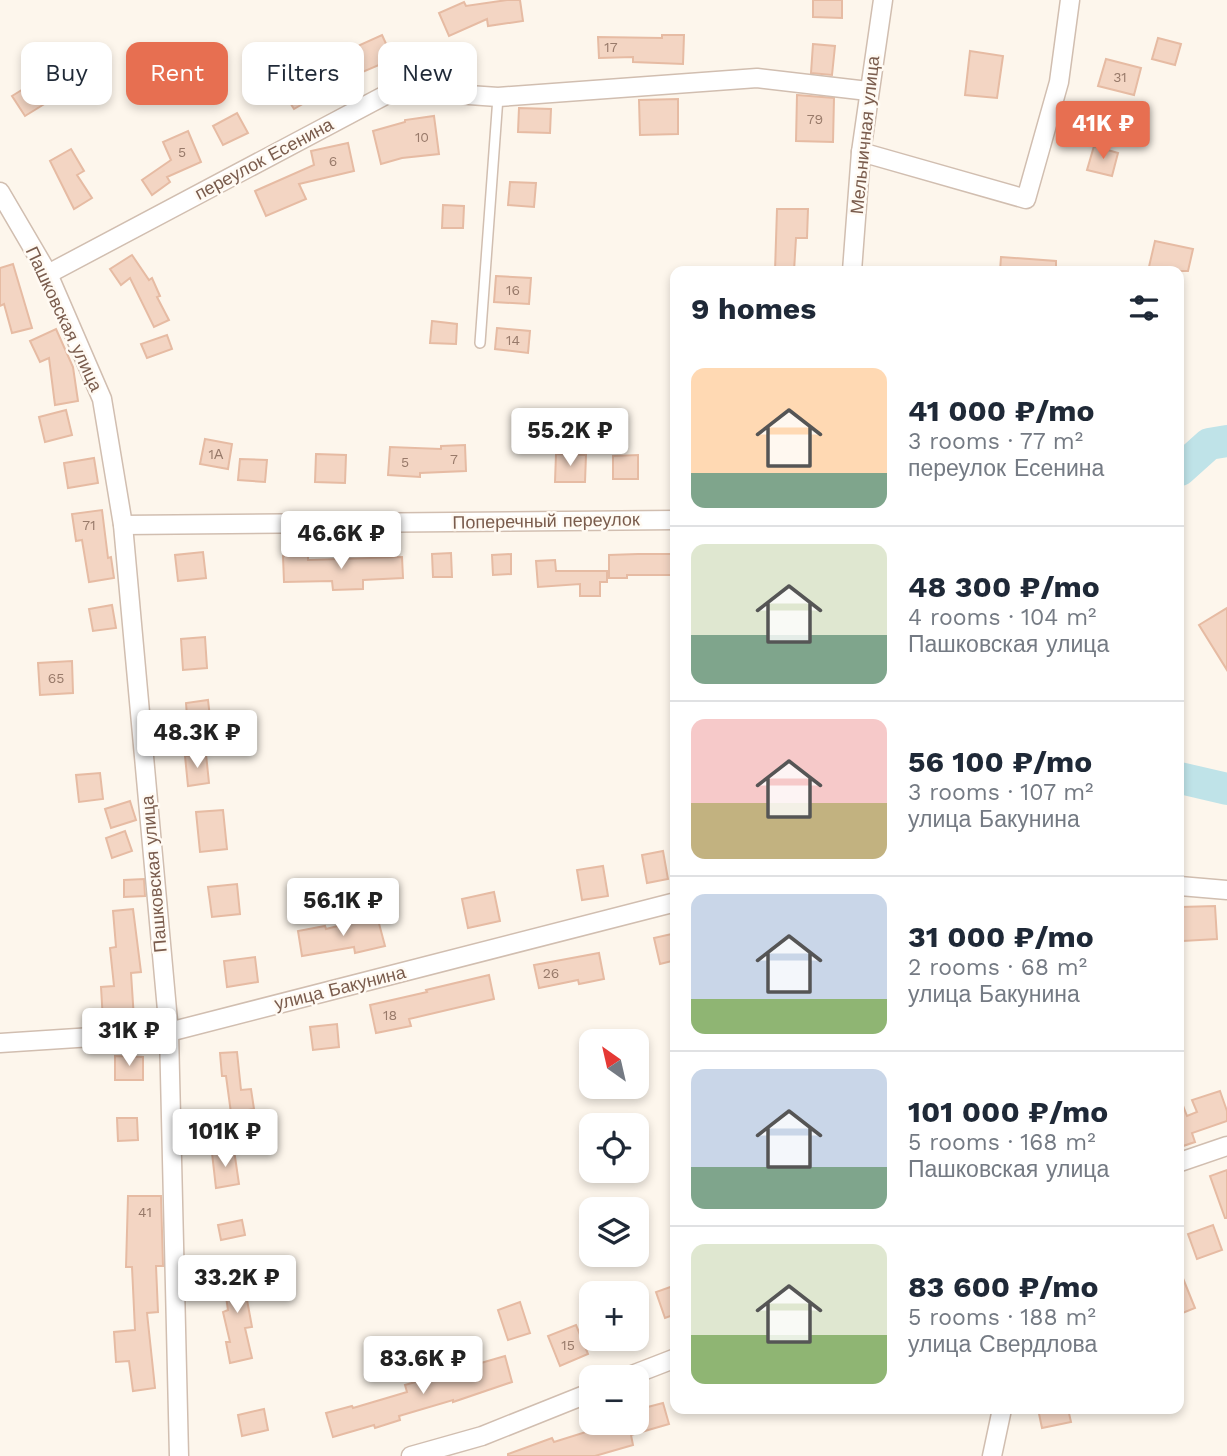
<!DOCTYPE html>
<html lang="en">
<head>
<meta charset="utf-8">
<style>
	:root { --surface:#fff; --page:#f2f2f3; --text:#1f2937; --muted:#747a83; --line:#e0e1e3; --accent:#e76f51 }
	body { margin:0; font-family:"Work Sans",sans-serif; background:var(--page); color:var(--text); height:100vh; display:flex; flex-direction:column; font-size:26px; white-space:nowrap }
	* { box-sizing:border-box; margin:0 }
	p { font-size:23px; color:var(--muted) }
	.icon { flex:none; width:38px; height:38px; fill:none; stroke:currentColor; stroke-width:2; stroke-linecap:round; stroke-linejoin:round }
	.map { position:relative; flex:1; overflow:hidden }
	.details { position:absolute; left:670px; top:266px; width:514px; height:1148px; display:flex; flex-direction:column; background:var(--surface); border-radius:14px; box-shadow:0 4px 10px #0003 }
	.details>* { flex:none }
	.hud { position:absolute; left:21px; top:42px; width:544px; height:63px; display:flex; gap:14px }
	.needle { width:46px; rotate:326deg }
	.buttons { position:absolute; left:579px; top:1029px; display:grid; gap:14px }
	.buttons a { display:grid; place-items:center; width:70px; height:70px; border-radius:14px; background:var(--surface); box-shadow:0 4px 10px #0003; font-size:35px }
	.price { position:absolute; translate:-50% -60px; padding:0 16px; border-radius:7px; background:#fff; color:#222; font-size:23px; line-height:46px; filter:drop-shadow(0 2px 4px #0008) }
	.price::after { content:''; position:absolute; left:50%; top:42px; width:21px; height:16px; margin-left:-10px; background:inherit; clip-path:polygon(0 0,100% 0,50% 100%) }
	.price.on { background:var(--accent); color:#fff }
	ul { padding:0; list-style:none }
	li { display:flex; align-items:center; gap:21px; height:175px; padding:0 21px }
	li+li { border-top:2px solid var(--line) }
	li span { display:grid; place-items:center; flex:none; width:196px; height:140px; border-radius:14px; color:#555 }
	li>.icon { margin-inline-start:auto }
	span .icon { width:84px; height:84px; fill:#fffc; stroke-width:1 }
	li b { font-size:30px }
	h2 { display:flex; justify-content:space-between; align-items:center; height:84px; padding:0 21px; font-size:30px }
	.chip { padding:0 24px; border-radius:14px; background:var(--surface); box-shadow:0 4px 10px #0003; font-size:24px; line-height:63px }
	.chip.on { background:var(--accent); color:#fff }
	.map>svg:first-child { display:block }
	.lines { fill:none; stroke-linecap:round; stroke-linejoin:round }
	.river { stroke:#bfe3e8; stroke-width:32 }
	.building { fill:#f3d5c3; stroke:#e6bba3; stroke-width:2 }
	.lane-casing { stroke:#d1beb0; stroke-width:12 }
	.street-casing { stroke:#d1beb0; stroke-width:21 }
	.lane { stroke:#fff; stroke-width:9 }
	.street { stroke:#fff; stroke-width:18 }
	.labels { text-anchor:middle; stroke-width:5; stroke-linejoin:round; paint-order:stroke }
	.number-label { font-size:14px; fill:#987a6a }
	.street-label { font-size:18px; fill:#7a5c4d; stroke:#fffaf3 }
</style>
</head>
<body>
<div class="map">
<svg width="1227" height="1456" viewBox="0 0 1227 1456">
	<rect width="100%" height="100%" fill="#fdf6ec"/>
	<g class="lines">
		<g class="river">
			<polyline points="1180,470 1209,444 1227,441"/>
			<polyline points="1180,778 1227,789"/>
		</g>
	</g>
	<g class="building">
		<polygon points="507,0 520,0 523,21 488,26 487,19 449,36 439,13 464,2 466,6"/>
		<polygon points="813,0 842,0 842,18 813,17"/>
		<polygon points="382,35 393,59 358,74 351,49"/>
		<polygon points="662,35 684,35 683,64 633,62 633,57 599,58 598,37 662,38"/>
		<polygon points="1158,38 1181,44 1175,65 1152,59"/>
		<polygon points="813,44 835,46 832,75 811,73"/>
		<polygon points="970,51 1003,56 997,98 965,95"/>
		<polygon points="1106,59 1141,68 1134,95 1098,86"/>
		<polygon points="291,64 313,98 294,109 273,76"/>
		<polygon points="33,83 46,103 25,116 12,96"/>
		<polygon points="797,95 834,98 833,142 796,141"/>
		<polygon points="678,99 678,134 640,135 639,100"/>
		<polygon points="519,108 551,109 550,133 518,132"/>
		<polygon points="237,113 248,133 223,145 213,126"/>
		<polygon points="434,116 439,154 402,158 381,164 373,131 405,122 405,120"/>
		<polygon points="188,131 201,162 167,177 170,182 152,195 142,180 171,160 163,142"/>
		<polygon points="348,143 354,171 299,184 306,199 266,216 255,191 314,165 311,151"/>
		<polygon points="1094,146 1118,153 1112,176 1087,170"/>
		<polygon points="71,149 84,171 77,175 92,198 74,209 50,161"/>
		<polygon points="510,182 536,183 534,207 508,205"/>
		<polygon points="443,205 464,206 463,228 442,228"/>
		<polygon points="777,209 808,209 807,238 796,238 794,271 775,271"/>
		<polygon points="1155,241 1193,249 1188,271 1148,271"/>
		<polygon points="132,255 149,280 152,278 160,296 157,297 169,320 154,327 130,278 121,285 110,269"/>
		<polygon points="1001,257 1056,261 1056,271 1000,271"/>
		<polygon points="13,264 32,328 12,333 4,304 0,306 0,268"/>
		<polygon points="496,276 531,278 529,304 494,302"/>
		<polygon points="432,321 457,324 456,344 430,343"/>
		<polygon points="497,328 530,331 528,353 495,349"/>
		<polygon points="56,329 73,367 78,401 55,405 49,358 40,362 30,341"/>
		<polygon points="167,335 172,349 147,358 141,344"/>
		<polygon points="66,410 72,435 45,442 39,417"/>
		<polygon points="205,439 232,444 228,469 200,464"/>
		<polygon points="465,445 466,471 420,473 420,477 388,475 390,447 441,449 441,446"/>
		<polygon points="316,454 346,455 345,483 315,482"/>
		<polygon points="556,454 586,455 585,482 555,482"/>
		<polygon points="638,455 638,479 613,479 613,456"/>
		<polygon points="94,458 98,483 68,488 64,463"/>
		<polygon points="240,459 267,460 265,482 238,480"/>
		<polygon points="102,510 108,558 111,557 114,578 89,582 82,540 76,541 72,514"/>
		<polygon points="203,552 206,578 178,581 175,555"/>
		<polygon points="451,553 452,577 433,577 432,554"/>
		<polygon points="511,554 511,574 493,575 492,555"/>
		<polygon points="638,554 676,554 676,575 627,575 627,578 609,578 609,555"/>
		<polygon points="308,555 308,560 402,557 403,578 363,580 363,589 333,590 332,581 284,582 283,556"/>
		<polygon points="555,560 556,571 607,571 607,582 600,582 600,596 580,596 580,584 538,587 536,561"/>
		<polygon points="112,605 116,628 93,631 89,609"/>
		<polygon points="1227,608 1227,670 1199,625"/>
		<polygon points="205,637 207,668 183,670 181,639"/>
		<polygon points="72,661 73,693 40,695 38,663"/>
		<polygon points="208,700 211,726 188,729 186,703"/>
		<polygon points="206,754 209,783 188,786 185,756"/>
		<polygon points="100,773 103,799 79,802 76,775"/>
		<polygon points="130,801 136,820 111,828 105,809"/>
		<polygon points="223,810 227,849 200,852 196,812"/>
		<polygon points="125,831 132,851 112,858 106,838"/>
		<polygon points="663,851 668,879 647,883 642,855"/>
		<polygon points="603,866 608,896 582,900 577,870"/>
		<polygon points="144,879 145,896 124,897 124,880"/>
		<polygon points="237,884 240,914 212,917 208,887"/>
		<polygon points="494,892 500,921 468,928 462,899"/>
		<polygon points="1215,906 1217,939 1183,941 1181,907"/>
		<polygon points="133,909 141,972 131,973 134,1019 103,1021 101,987 114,986 110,948 116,947 113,911"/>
		<polygon points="377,916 385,946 355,953 354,947 302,956 298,931 325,926 326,929"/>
		<polygon points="676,933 676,960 660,964 654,938"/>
		<polygon points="599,953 604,979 579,984 578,980 539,988 534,965"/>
		<polygon points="255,957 258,982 227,987 224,961"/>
		<polygon points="489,975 494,999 409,1019 411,1026 376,1033 370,1005 427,992 426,990"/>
		<polygon points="337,1024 339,1047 313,1050 310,1027"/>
		<polygon points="237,1052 241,1090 251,1089 254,1109 231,1113 226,1076 222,1076 220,1053"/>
		<polygon points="115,1056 143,1057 143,1080 115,1080"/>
		<polygon points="1220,1091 1227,1111 1227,1121 1192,1133 1195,1142 1180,1147 1180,1103 1182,1103 1187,1116 1197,1112 1192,1100"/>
		<polygon points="117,1118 137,1118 138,1140 118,1141"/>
		<polygon points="234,1150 239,1184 216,1188 212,1153"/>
		<polygon points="1227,1170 1227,1218 1225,1218 1210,1176"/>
		<polygon points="128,1196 161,1196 163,1266 156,1266 158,1312 147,1313 155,1388 133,1391 129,1361 116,1362 114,1332 135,1330 132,1267 126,1267"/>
		<polygon points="242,1220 245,1235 221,1240 218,1225"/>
		<polygon points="1213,1225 1222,1250 1197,1259 1188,1234"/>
		<polygon points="241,1267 252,1327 245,1328 252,1358 230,1363 226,1342 230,1342 223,1312 228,1310 222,1270"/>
		<polygon points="1180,1271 1195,1308 1180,1314"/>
		<polygon points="676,1285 676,1314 665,1318 656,1292"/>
		<polygon points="520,1302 530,1333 508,1340 498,1310"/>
		<polygon points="576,1325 588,1354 560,1366 548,1336"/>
		<polygon points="505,1356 512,1382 453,1402 453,1400 399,1416 400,1420 375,1428 374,1425 333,1437 326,1413 352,1406 353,1408 407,1392 405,1385"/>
		<polygon points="663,1403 669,1424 631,1435 633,1445 595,1456 508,1456 508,1454 552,1438 554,1442 602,1427 600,1423 644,1423 640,1409"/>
		<polygon points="264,1409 268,1430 242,1436 238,1415"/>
		<polygon points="1038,1409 1068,1409 1071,1422 1042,1428"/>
	</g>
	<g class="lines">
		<defs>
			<polyline id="lane" points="480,343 498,97"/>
			<g id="street">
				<polyline points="861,152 1026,199 1059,82 1070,0"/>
				<polyline points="0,192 48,274 102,399 123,525 169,1032 179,1456"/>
				<polyline points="852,271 861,152 883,0"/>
				<polyline points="48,274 395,90 498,97 757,78 868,91"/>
				<polyline points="123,525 676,520"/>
				<polyline points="1180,886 1227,890"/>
				<polyline points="0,1043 169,1032 676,902"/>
				<polyline points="1180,1162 1227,1146"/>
				<polyline points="627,1377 676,1358"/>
				<polyline points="411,1456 482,1436 592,1392"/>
				<polyline points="992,1456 1002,1409"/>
			</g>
		</defs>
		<use href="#lane" class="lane-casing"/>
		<use href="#street" class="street-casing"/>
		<use href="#lane" class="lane"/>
		<use href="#street" class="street"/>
	</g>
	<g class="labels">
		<g class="number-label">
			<text x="611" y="52">17</text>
			<text x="1120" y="82">31</text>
			<text x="815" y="124">79</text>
			<text x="422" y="142">10</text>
			<text x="182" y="157">5</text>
			<text x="333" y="166">6</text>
			<text x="513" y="295">16</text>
			<text x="513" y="345">14</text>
			<text x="216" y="459">1А</text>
			<text x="454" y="464">7</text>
			<text x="405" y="467">5</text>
			<text x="89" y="530">71</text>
			<text x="56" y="683">65</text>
			<text x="551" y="978">26</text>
			<text x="390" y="1020">18</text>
			<text x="145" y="1217">41</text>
			<text x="568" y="1350">15</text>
		</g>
		<g class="street-label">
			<text transform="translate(865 135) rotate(-84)" y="6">Мельничная улица</text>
			<text transform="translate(264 159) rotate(-28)" y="6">переулок Есенина</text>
			<text transform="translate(64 319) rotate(65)" y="6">Пашковская улица</text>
			<text transform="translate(546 521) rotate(-1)" y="6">Поперечный переулок</text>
			<text transform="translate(154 874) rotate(-95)" y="6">Пашковская улица</text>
			<text transform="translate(340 988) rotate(-14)" y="6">улица Бакунина</text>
		</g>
	</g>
</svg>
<div class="buttons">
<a><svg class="needle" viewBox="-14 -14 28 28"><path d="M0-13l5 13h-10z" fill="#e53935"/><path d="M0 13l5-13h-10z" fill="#747a83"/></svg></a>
<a><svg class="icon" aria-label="locate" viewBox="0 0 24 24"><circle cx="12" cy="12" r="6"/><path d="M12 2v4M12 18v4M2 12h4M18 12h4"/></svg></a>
<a><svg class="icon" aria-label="layers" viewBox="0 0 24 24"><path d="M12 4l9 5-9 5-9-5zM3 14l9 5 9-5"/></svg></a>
<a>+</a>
<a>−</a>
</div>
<b class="price on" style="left:1103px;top:161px">41K ₽</b>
<b class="price" style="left:570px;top:468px">55.2K ₽</b>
<b class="price" style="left:341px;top:571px">46.6K ₽</b>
<b class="price" style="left:197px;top:770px">48.3K ₽</b>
<b class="price" style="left:343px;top:938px">56.1K ₽</b>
<b class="price" style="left:129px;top:1068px">31K ₽</b>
<b class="price" style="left:225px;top:1169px">101K ₽</b>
<b class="price" style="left:237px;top:1315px">33.2K ₽</b>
<b class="price" style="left:423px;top:1396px">83.6K ₽</b>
<div class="hud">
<a class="chip">Buy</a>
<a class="chip on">Rent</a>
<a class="chip">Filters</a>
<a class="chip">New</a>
</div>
<section class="details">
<h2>9 homes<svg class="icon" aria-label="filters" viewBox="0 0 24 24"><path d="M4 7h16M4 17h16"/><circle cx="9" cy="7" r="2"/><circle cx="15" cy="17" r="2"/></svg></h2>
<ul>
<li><span style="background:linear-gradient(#ffd9b3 75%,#7fa58c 0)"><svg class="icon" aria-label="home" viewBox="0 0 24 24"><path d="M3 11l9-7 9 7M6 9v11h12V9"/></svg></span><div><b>41 000 ₽/mo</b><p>3 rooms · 77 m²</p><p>переулок Есенина</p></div></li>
<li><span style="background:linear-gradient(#dfe7d0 65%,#7fa58c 0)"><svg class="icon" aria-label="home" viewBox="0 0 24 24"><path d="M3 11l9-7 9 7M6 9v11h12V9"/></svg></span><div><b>48 300 ₽/mo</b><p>4 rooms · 104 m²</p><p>Пашковская улица</p></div></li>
<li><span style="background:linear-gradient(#f6c9c9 60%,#c2b280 0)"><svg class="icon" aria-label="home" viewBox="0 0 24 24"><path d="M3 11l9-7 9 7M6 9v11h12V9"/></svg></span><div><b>56 100 ₽/mo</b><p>3 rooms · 107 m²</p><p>улица Бакунина</p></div></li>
<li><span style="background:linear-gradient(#c9d6e8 75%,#8fb573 0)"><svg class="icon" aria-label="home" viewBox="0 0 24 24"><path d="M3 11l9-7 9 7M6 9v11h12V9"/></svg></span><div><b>31 000 ₽/mo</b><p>2 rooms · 68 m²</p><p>улица Бакунина</p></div></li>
<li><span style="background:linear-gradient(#c9d6e8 70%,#7fa58c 0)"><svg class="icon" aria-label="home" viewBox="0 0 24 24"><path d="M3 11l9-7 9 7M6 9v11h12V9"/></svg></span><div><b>101 000 ₽/mo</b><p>5 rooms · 168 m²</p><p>Пашковская улица</p></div></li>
<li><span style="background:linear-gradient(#dfe7d0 65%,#8fb573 0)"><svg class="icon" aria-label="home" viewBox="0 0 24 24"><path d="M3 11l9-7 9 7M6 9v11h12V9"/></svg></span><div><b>83 600 ₽/mo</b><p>5 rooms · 188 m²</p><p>улица Свердлова</p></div></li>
</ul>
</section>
</div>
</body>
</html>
